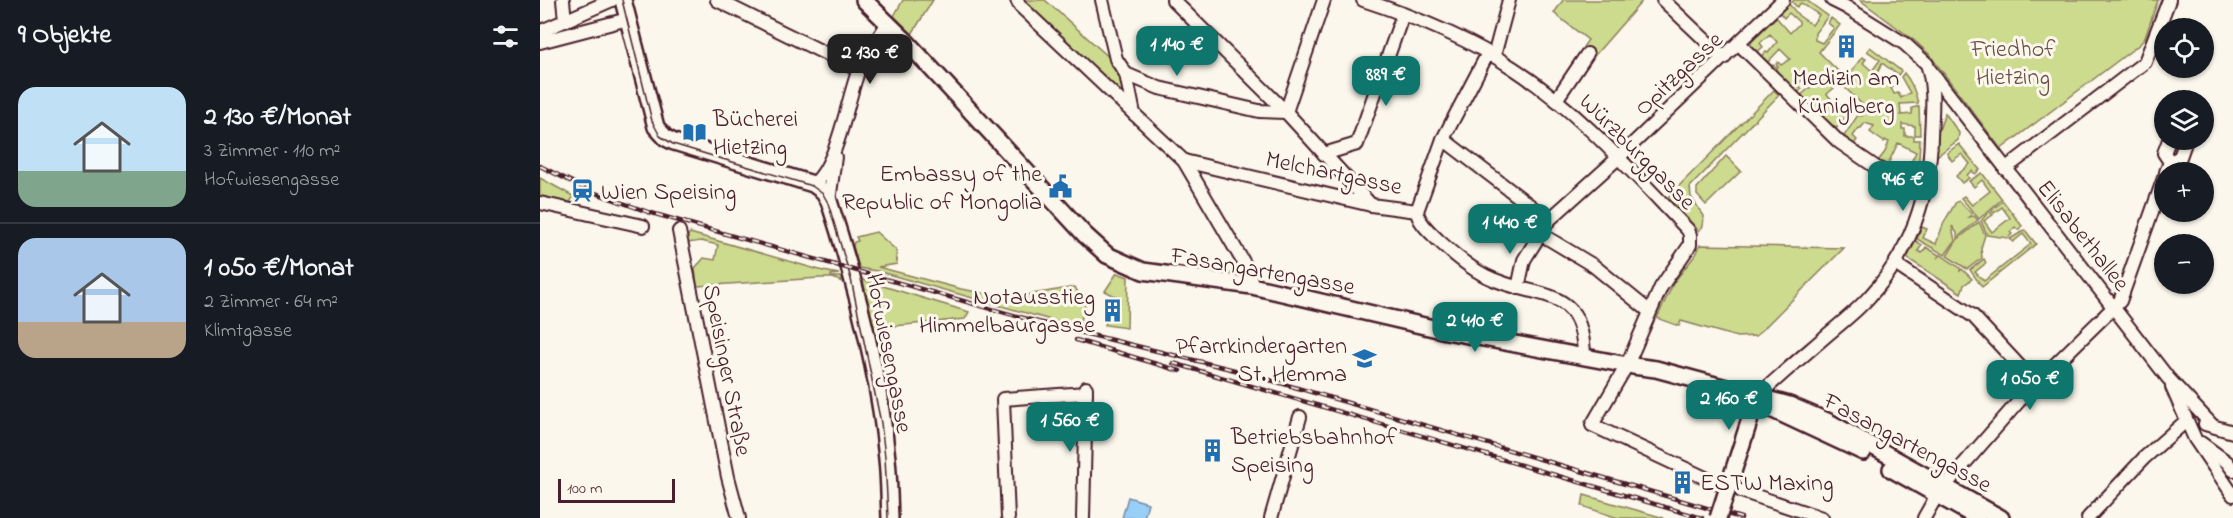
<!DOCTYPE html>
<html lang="de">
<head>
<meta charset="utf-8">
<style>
	:root { --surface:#171b24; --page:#242831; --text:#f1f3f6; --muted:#9ea1a6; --line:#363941; --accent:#0f766e }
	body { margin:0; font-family:"Indie Flower",sans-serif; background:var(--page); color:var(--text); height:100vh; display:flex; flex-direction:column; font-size:22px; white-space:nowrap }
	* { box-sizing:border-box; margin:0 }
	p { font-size:20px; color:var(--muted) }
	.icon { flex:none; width:33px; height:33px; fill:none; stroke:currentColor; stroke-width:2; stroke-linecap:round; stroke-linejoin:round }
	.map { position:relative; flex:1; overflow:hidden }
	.drawer { display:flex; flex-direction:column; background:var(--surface); width:540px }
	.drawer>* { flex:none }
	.fabs { position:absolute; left:1614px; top:18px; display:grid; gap:12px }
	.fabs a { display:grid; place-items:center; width:60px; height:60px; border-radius:50%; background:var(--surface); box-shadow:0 2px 4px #0004; font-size:30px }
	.scale { position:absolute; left:18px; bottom:15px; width:117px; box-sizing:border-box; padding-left:6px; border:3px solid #4a1f2b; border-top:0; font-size:16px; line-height:21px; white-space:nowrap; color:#4a1f2b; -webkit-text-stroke:4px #fbf7ec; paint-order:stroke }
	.price { position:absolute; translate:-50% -51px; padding:0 14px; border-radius:12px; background:var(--accent); color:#fff; font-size:20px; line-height:39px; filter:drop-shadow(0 2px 3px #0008) }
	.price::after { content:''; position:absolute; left:50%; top:36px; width:18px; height:14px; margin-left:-9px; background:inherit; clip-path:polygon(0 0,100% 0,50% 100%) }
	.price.selected { background:#222; color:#fff }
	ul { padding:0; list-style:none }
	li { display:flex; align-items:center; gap:18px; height:150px; padding:0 18px }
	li+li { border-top:2px solid var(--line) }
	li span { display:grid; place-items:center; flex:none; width:168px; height:120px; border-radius:18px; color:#555 }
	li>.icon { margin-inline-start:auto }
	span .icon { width:72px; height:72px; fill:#fffc; stroke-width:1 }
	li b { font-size:26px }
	h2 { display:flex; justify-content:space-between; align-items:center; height:72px; padding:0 18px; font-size:26px }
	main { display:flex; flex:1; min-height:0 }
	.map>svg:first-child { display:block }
	.green { fill:#cddb8e; stroke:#8c7d5c; stroke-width:1.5 }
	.water { fill:#98cff7; stroke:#7989a5; stroke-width:1.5 }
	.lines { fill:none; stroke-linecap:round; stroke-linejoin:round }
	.minor-casing { stroke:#4a1f2b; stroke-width:16 }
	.major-casing { stroke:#4a1f2b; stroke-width:20 }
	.minor { stroke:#fbf7ec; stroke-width:12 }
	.major { stroke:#fbf7ec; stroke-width:15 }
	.tram { stroke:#4a1f2b; stroke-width:1.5 }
	.rail-casing { stroke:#4a1f2b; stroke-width:4.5 }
	.rail { stroke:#fbf7ec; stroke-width:2; stroke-dasharray:7; stroke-linecap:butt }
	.major-bridge-casing { stroke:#4a1f2b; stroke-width:20; stroke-linecap:butt }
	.major-bridge { stroke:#fbf7ec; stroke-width:15 }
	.labels { text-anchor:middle; stroke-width:6; stroke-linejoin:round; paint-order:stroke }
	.park-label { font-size:24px; fill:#6b4e44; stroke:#fbf7ec }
	.street-label { font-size:24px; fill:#4a1f2b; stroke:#fbf7ec }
	.poi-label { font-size:24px; fill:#4a1f2b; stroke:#fbf7ec; text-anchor:start }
</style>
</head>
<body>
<main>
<section class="drawer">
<h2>9 Objekte<svg class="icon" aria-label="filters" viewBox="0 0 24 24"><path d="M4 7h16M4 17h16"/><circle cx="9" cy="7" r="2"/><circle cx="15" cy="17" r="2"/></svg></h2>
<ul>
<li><span style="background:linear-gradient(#bfe0f5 70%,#7fa58c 0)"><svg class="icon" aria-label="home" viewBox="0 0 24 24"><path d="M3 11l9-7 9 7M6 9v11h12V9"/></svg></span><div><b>2 130 €/Monat</b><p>3 Zimmer · 110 m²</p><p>Hofwiesengasse</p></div></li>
<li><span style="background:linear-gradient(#a9c7e8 70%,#b9a48a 0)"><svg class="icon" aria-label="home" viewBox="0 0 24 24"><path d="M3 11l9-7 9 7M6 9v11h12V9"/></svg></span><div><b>1 050 €/Monat</b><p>2 Zimmer · 64 m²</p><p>Klimtgasse</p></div></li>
</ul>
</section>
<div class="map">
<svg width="1693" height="518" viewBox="0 0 1693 518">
	<rect width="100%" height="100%" fill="#fbf7ec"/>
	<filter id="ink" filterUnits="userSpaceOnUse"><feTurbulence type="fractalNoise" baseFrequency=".0167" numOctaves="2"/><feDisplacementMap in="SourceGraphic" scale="12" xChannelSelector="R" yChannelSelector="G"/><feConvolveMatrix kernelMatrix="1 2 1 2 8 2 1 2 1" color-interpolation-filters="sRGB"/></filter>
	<g filter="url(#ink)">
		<g class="green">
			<polygon points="363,0 393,0 372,34 354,16"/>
			<polygon points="482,0 505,0 572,60 579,70 586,94 583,96"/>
			<polygon points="1023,0 1103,0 1055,55 1043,47 1048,40 1014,13"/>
			<path d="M1254 0H1266L1288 16 1275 33V40L1282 43 1294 28 1288 23 1291 18 1300 25 1279 52 1306 79 1322 57 1326 59 1323 63 1332 71 1340 60 1327 51 1330 47 1361 71 1358 75 1342 63 1337 74 1353 87 1351 88 1354 94 1358 93 1361 98 1370 93 1361 77 1364 73C1372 82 1375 92 1378 103L1360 104 1361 115 1372 114V108L1379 106 1380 135H1375V126L1362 124V129H1365V136H1374V140H1380L1378 177 1375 179 1361 172 1364 167 1368 168 1376 152 1358 143 1347 166 1338 161 1345 152 1349 142 1345 140 1344 142 1330 132 1334 126 1325 123 1321 128H1319L1313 136 1317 140 1314 144 1304 136 1318 115 1322 116 1328 110 1300 83 1287 94 1302 112 1312 109 1296 129 1260 96 1273 85 1272 83 1275 79 1271 75 1268 78 1265 77 1258 84 1262 89 1257 93 1231 67 1233 65 1237 68 1238 67 1236 64 1238 62 1241 65 1250 59 1240 49 1227 63 1221 57 1226 52 1228 53 1237 42 1230 34 1220 43 1223 47 1217 52 1211 46V42L1236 17 1250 33 1259 24V22L1249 13 1244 18 1240 13 1249 4 1259 16 1272 25 1279 15 1261 3 1257 7 1252 2Z"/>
			<polygon points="1320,0 1618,0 1605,38 1600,44 1461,149 1389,54 1375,41"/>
			<polygon points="1234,90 1239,95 1150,187 1151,197 1164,216 1163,226 1159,231 1128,197"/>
			<polygon points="1405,113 1419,133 1418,140 1397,156 1398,133"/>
			<polygon points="1419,144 1440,170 1435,174 1432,171 1427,175 1429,178 1422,183 1416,176 1430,164 1422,154 1412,161 1407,153"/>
			<polygon points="1186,156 1201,171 1166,205 1157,195 1157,188"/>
			<polygon points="1442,173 1462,199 1439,219 1421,198 1424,196 1432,205 1450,191 1442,180 1434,187 1429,181"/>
			<polygon points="0,178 33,196 31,201 23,205 0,201"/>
			<polygon points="1419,201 1432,214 1429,217 1434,216 1438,220 1417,238 1417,233 1412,226 1415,241 1405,255 1377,239 1382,227 1387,229 1383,238 1396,244 1404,222 1416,202"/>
			<polygon points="1463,201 1482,226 1478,230 1475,227 1470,232 1472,234 1468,238 1447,235 1441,221 1449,211 1453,215 1444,221 1452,232 1470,218 1462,207 1454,213 1451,210"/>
			<polygon points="1439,222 1445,235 1441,248 1442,258 1427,269 1407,256 1417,240"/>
			<polygon points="1485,230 1496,244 1442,287 1430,270 1444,259 1446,263 1435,272 1444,281 1491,244 1483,234 1473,242 1470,239"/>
			<polygon points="336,232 356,250 357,264 338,267 421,289 443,293 486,295 535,287 545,305 539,328 337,271 319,268 313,246 314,242 318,241 316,237"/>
			<polygon points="150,233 283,271 299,274 291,275 291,277 301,277 302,282 293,278 280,278 157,286 155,268 164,258 175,260 178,245 161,241 148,243 147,237"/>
			<polygon points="1376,241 1382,245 1378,251 1382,253 1386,247 1399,255 1398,257 1401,255 1420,268 1420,271 1422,269 1432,279 1424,285 1421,293 1367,258"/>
			<polygon points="1160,245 1304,248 1216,336 1197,337 1141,321 1139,326 1117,318 1134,282 1157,253"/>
			<polygon points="577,273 588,277 587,328 565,325 568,316 575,317 581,299 565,291"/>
			<polygon points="323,280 429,312 425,319 334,328 332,327"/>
			<polygon points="1044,495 1124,518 1078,518 1042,506"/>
		</g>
		<polygon class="water" points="588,497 608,503 604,518 582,518"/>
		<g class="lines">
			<defs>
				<g id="minor">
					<polyline points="23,0 25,21"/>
					<polyline points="177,0 319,70"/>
					<polyline points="477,0 480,6 644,161 705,265 710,275 712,286"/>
					<polyline points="562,0 576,59 586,74 619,88 719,111 746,112 784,0"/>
					<polyline points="633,0 746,112 831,205"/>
					<path d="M823 0C875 17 928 38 973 68 1040 112 1093 173 1148 230L1150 235V245L1121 287 1087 365 1052 425 1176 483"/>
					<polyline points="1123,0 1184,58"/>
					<polyline points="0,35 1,31 6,29 72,0"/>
					<polyline points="0,42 88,19"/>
					<polyline points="1199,44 1299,142 1337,168 1384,190"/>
					<polyline points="954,56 969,0"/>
					<polyline points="1389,69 1628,378 1672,425"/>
					<polyline points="586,74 594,114"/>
					<polyline points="1016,100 1047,54"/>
					<polyline points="903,139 1009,220"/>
					<polyline points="1629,140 1624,153 1630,162"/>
					<polyline points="784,154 817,144 863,14"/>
					<polyline points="644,161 831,205 877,211"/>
					<polyline points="1465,169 1605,62 1629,0"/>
					<polyline points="1626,172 1630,162 1640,157 1646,140"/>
					<path d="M273 184C297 167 307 101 318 72 325 55 338 39 348 23"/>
					<polyline points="289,201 295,157"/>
					<polyline points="0,203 103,226"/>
					<path d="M877 211C878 222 890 232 898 240 912 253 928 267 946 276 996 301 1043 282 1044 357"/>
					<polyline points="877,211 903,139 948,53"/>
					<polyline points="139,231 188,477 199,518"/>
					<polyline points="999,233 1054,266 1109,311"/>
					<polyline points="1355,264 1433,316 1495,383"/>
					<polyline points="978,288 984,260 1009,220 1078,158 1243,0"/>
					<polyline points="1632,387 1655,439 1693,495"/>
					<path d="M1217 397C1239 376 1263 356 1286 336 1301 323 1317 311 1330 296 1370 253 1390 195 1391 136 1392 112 1395 88 1387 64L1365 44 1306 7 1292 0"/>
					<polyline points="1665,424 1693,432"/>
					<polyline points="1661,443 1687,462 1693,470"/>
					<polyline points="1201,491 1282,518"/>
					<polyline points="468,518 463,399 546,393"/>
					<polyline points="543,518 546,388"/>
					<polyline points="731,518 760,417"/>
					<polyline points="1384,518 1397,495 1486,393 1580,301 1624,178"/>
					<polyline points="1548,518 1604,458 1646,421"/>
				</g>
				<g id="major">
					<path d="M83 0 116 127 126 138 134 142 273 184 284 192 289 201C316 284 339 372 347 459 349 478 349 498 350 518"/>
					<polyline points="324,0 365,40 545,235 567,255 603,271 712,286 906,331 1093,366 1116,369 1249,405 1289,422 1461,518"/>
					<polyline points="1224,402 1233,410 1323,452"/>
					<polyline points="1351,469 1438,518"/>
					<polyline points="1192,475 1217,397"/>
				</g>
			</defs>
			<use href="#minor" class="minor-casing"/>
			<use href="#major" class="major-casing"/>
			<use href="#minor" class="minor"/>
			<use href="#major" class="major"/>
			<polyline class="tram" points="82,0 112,121 120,136 133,144 272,186 283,194 288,203 311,279 341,423 345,457 348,518"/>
			<defs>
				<g id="rail">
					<polyline points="0,166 50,191 108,212 494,321 703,372 1201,518"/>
					<polyline points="536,340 640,371"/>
					<polyline points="633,363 1162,518"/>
				</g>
			</defs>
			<use href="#rail" class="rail-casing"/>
			<use href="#rail" class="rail"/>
			<defs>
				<polyline id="major-bridge" points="1178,518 1192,475"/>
			</defs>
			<use href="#major-bridge" class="major-bridge-casing"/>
			<use href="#major-bridge" class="major-bridge"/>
		</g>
	</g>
	<defs>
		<symbol id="building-bare" viewBox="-9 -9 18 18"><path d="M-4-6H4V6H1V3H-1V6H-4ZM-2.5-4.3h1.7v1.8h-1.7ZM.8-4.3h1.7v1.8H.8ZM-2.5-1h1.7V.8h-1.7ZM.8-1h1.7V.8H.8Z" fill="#1f6fb2" stroke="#fbf7ec" stroke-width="2.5" paint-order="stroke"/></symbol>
		<symbol id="library-bare" viewBox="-9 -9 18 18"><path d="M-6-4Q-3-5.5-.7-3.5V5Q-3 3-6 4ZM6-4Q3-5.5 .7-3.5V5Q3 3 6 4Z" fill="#1f6fb2" stroke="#fbf7ec" stroke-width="2.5" paint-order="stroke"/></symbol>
		<symbol id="civic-bare" viewBox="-9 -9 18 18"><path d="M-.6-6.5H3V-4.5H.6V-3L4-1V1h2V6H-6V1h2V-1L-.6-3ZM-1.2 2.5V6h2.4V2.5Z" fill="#1f6fb2" stroke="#fbf7ec" stroke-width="2.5" paint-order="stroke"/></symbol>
		<symbol id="station-bare" viewBox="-9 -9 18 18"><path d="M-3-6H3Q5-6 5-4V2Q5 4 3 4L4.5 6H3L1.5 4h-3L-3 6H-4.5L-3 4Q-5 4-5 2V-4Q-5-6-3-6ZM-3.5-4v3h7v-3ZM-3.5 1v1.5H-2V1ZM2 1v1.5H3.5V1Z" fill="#1f6fb2" stroke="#fbf7ec" stroke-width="2.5" paint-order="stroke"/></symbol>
		<symbol id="school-bare" viewBox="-9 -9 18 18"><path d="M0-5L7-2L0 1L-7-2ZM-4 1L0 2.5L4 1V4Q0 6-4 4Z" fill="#1f6fb2" stroke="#fbf7ec" stroke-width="2.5" paint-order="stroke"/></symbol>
	</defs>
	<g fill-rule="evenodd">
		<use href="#building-bare" x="1290" y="30" width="33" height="33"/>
		<use href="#library-bare" x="138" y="116" width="33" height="33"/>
		<use href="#civic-bare" x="504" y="170" width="33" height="33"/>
		<use href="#station-bare" x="26" y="174" width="33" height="33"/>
		<use href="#building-bare" x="556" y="294" width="33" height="33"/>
		<use href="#school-bare" x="808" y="342" width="33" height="33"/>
		<use href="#building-bare" x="656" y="434" width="33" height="33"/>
		<use href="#building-bare" x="1126" y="466" width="33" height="33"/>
	</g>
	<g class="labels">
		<g class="park-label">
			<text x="1473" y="56">Friedhof<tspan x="1473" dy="28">Hietzing</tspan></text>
		</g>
		<g class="street-label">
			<text transform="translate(1138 73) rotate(-43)" y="8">Opitzgasse</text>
			<text transform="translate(1098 151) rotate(45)" y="8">Würzburggasse</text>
			<text transform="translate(794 172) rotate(12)" y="8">Melchartgasse</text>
			<text transform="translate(1544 235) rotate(52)" y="8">Elisabethallee</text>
			<text transform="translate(723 270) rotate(10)" y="8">Fasangartengasse</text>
			<text transform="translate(350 353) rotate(79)" y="8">Hofwiesengasse</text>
			<text transform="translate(188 370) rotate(79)" y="8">Speisinger Straße</text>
			<text transform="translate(1368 442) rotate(28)" y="8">Fasangartengasse</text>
		</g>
		<g class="poi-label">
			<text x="1306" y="85" text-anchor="middle">Medizin am<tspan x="1306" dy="28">Küniglberg</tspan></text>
			<text x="173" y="126">Bücherei<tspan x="173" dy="28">Hietzing</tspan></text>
			<text x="502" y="181" text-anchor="end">Embassy of the<tspan x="502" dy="28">Republic of Mongolia</tspan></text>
			<text x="61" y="199">Wien Speising</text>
			<text x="555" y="304" text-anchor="end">Notausstieg<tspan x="555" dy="28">Himmelbaurgasse</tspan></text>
			<text x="807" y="353" text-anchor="end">Pfarrkindergarten<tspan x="807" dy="28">St. Hemma</tspan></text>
			<text x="691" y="444">Betriebsbahnhof<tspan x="691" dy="28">Speising</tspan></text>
			<text x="1160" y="490">ESTW Maxing</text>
		</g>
	</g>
</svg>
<div class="fabs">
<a><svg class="icon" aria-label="locate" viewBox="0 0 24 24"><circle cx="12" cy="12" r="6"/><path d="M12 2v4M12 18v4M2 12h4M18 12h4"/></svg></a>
<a><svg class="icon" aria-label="layers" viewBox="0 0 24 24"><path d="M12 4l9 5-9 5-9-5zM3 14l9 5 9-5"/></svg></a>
<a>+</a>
<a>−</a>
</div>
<div class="scale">100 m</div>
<b class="price" style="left:637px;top:77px">1 140 €</b>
<b class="price selected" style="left:330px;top:85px">2 130 €</b>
<b class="price" style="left:846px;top:107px">889 €</b>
<b class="price" style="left:1363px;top:212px">946 €</b>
<b class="price" style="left:970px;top:255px">1 440 €</b>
<b class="price" style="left:935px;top:353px">2 410 €</b>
<b class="price" style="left:1490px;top:411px">1 050 €</b>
<b class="price" style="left:1189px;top:431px">2 160 €</b>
<b class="price" style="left:530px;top:453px">1 560 €</b>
</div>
</main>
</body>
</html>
